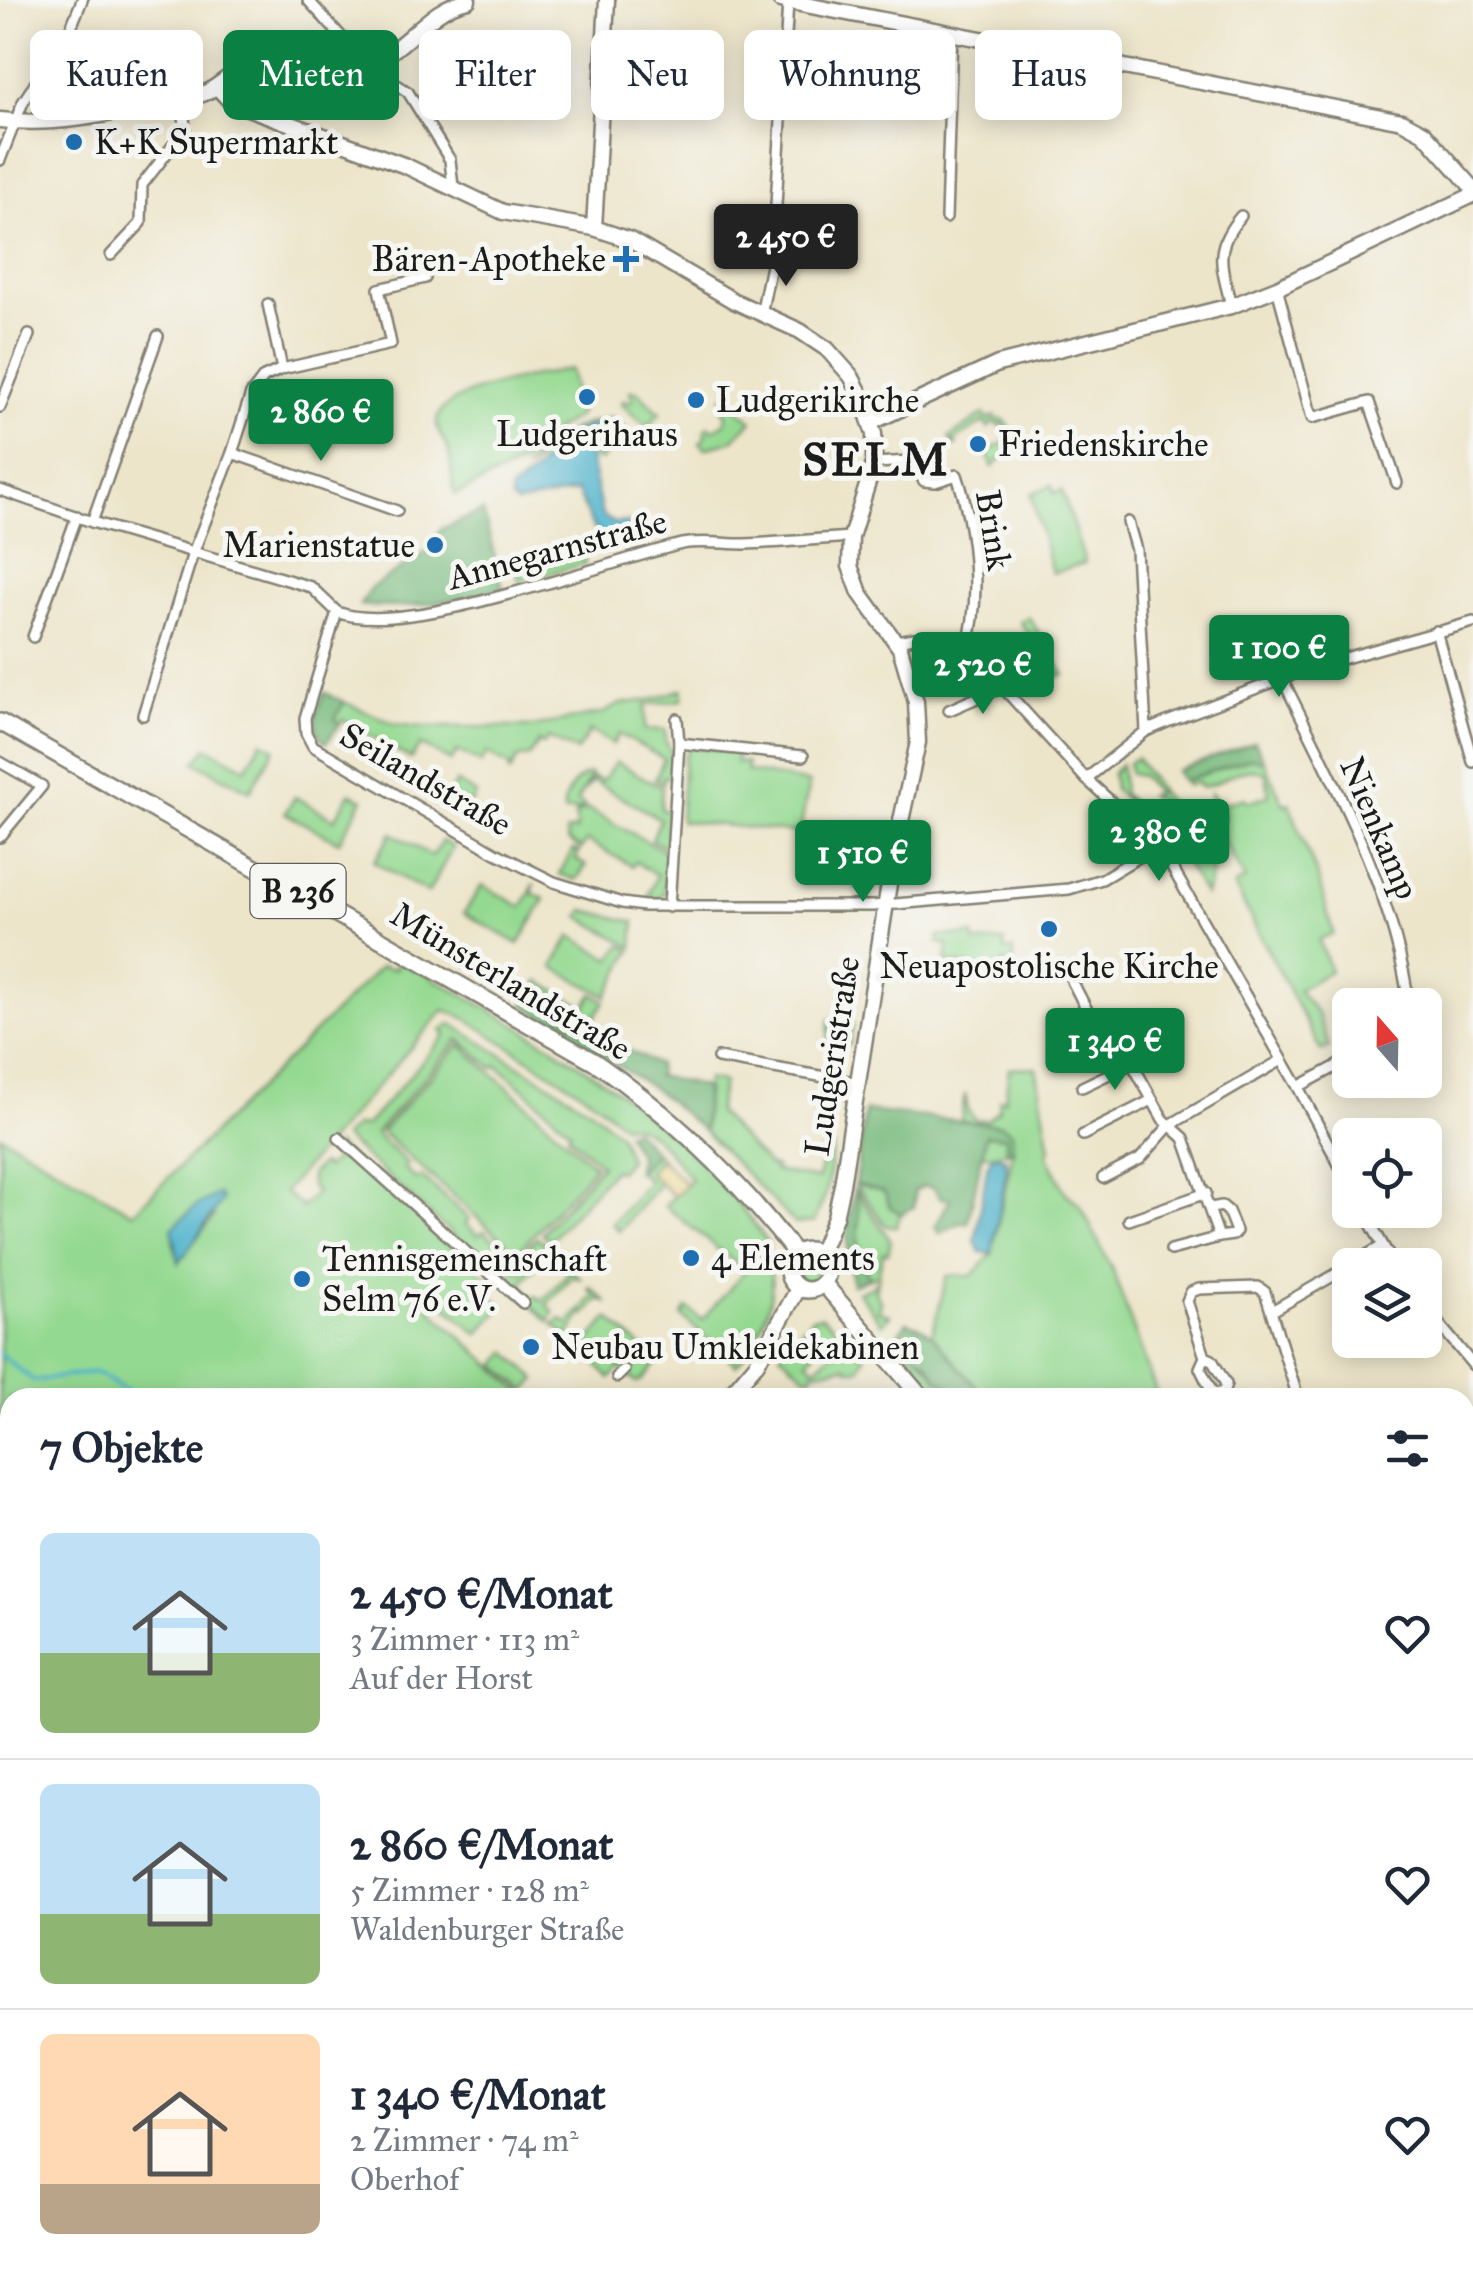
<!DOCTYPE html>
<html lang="de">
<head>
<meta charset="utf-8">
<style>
	:root { --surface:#fff; --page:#f6f6f7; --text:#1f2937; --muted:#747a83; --line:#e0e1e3; --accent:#0b8043 }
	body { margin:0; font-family:"IM FELL Great Primer",serif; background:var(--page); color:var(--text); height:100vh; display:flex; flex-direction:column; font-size:38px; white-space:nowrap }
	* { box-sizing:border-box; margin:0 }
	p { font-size:32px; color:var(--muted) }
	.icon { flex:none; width:55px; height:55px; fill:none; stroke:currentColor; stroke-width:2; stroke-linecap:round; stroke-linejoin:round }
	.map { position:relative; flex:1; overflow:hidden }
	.panel { position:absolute; left:0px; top:1388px; width:1475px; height:892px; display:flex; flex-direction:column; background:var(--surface); border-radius:30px 30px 0 0; box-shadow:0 5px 25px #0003 }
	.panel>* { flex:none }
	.guide { position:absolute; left:30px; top:30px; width:1415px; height:90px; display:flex; gap:20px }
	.needle { width:65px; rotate:340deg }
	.fabs { position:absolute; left:1332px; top:988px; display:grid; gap:20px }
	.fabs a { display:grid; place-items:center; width:110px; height:110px; border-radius:15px; background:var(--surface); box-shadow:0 5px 25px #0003; font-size:50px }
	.price { position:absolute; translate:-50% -85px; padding:0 22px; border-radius:10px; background:var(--accent); color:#fff; font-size:32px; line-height:65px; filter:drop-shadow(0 2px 5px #0008) }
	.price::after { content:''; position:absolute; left:50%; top:60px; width:30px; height:22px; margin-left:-15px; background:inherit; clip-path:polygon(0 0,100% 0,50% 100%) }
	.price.active { background:#222; color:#fff }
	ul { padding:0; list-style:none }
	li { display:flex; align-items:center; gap:30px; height:250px; padding:0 40px }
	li+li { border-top:2px solid var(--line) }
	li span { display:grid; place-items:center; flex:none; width:280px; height:200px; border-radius:15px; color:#555 }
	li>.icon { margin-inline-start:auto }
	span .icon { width:120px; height:120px; fill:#fffc; stroke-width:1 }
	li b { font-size:42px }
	h2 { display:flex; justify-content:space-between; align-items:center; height:120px; padding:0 40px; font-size:42px }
	.pill { padding:0 35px; border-radius:15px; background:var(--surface); box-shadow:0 5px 25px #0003; font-size:35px; line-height:90px }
	.pill.active { background:var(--accent); color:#fff }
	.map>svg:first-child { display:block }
	.green { fill:#94d991; stroke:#587a56; stroke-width:2.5; fill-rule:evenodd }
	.forest { fill:#77b97b; stroke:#4a6a4c; stroke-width:2.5 }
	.sand { fill:#eeda9e; stroke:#857b5d; stroke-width:2.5 }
	.water { fill:#4db2cc; stroke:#346774; stroke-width:2.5 }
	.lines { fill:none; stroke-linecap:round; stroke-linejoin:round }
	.stream { stroke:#4db2cc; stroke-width:4 }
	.street-casing { stroke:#848073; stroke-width:14 }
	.secondary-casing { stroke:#848073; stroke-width:19 }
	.primary-casing { stroke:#848073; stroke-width:20 }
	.street { stroke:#fff; stroke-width:9 }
	.secondary { stroke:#fff; stroke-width:14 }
	.primary { stroke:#fff; stroke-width:15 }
	.poi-dot { fill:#1f6fb2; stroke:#f6f6f2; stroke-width:4 }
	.labels { text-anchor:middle; stroke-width:10; stroke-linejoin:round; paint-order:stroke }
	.shield { fill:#f6f6f2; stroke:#5d5d5c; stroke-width:2.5 }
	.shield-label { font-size:32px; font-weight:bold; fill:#1c1c1c }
	.poi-label { font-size:35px; fill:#1c1c1c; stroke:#f6f6f2; text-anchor:start }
	.street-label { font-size:35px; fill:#1c1c1c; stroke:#f6f6f2 }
	.district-label { font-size:45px; font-weight:bold; letter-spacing:2.5px; fill:#1c1c1c; stroke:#f6f6f2 }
</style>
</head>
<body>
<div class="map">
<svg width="1473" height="2278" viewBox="0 0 1473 2278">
	<rect width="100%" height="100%" fill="#f6f6f2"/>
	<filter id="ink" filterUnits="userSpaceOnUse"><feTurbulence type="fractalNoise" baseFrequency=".01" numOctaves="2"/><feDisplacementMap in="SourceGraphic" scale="20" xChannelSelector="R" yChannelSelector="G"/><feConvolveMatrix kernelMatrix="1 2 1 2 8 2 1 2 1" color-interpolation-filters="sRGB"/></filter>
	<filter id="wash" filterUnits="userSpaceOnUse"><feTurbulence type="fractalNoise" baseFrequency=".0048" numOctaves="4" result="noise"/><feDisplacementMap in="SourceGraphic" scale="40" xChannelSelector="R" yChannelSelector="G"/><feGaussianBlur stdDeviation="2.25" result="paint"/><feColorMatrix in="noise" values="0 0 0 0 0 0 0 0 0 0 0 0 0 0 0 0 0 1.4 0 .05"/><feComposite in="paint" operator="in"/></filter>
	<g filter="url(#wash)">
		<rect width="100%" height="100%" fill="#ede5ca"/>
		<g class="green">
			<path d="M570 369 579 415 557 429 533 458 455 495C450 480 453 464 448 449 444 440 436 431 437 421 439 389 543 375 570 369Z"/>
			<polygon points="630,391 637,391 660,413 647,427 621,404 624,400 627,403 633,400"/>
			<polygon points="724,396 752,421 732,441 705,448 700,443 707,435 704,431 708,426 713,430 725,423 727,414 723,410 728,404 722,398"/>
			<polygon points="984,414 988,420 995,416 999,421 1003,419 1021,439 993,467 986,452 1006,442 1008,432 1003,424 1000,426 994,422 988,428 984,422 954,441 957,445 953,446 949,438"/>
			<path d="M612 418 628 432 600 461 594 457V449L600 441 596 426 572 433 545 465 537 462 524 471C562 435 558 429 612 418Z"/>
			<polygon points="1052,485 1054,493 1062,490 1085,563 1052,573 1031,494"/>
			<polygon points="584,555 585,564 519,581 517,572"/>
			<polygon points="1029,617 1065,675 1048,678 1040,670 1048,663 1020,622"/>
			<polygon points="683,689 682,700 646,705 645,729 665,730 666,742 671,750 671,777 663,777 663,784 655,779 664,759 619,734 613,744 590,731 577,751 548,738 544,744 539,742 530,756 517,759 510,772 509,766 487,753 481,763 458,751 451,761 420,745 411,759 343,720 340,724 334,720 344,702 395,724 422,727 533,727 603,713 620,704 654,699"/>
			<polygon points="262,741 275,748 250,791 195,762 207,747 246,768"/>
			<polygon points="691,746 737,752 736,762 747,763 747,771 809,783 800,833 680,821 684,757"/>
			<polygon points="1136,758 1187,828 1184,830 1158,800 1149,795 1157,793 1141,776 1130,774 1128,763"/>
			<path d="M1251 758 1264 761 1284 805 1289 803 1318 878 1333 933 1319 940 1330 971 1298 990 1318 1014 1329 1047 1321 1051 1234 886 1245 879 1212 822 1223 820 1224 815 1213 805 1210 791 1218 805 1245 798 1247 802 1269 795 1266 774C1240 759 1222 787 1199 787L1198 782 1186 786 1183 781Z"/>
			<polygon points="616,762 662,788 661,810 669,811 667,848 652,840 660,819 593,781 584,791 592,777 602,781"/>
			<polygon points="1121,764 1123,794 1165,836 1169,835 1170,828 1172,830 1171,838 1167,839 1114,789 1112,774"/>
			<path d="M588 774 591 775 577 801 584 806 582 810 564 812C562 796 574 780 588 774Z"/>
			<polygon points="456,782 476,794 464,814 445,803"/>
			<polygon points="350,793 363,799 339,842 285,813 295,797 335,819"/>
			<polygon points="587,809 666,852 664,895 659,898 648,897 657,875 635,862 632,866 587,841 581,849 568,841 566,832 577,830 575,814"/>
			<polygon points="392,833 432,856 442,841 453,847 428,893 374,862"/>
			<polygon points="1190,835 1212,871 1205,896 1176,849"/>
			<polygon points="573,850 579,852 576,859 586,866 576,880 559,874"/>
			<polygon points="535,883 532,893 545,899 519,944 464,913 482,885 522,907"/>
			<polygon points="584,910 635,922 633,947 580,917"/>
			<polygon points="973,935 975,943 1004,941 1005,951 1013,950 1014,963 1005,961 1003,971 946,962 948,945 938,943 939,936"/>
			<polygon points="571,936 611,959 622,945 632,950 607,996 553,967"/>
			<path d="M400 960C536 1034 682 1113 769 1245 766 1259 769 1263 771 1276 775 1304 757 1337 742 1359L736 1365 682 1316 687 1308 702 1320 745 1271 665 1206 691 1179C675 1161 649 1119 623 1125L592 1099 465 1018 444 1010 284 1192 302 1207 316 1192 311 1187V1174L321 1164 326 1168 338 1156 332 1149 336 1145 492 1282 485 1290 503 1306 478 1334 440 1301 431 1310 527 1397 291 1398 275 1394 274 1398H10V1429L0 1425V1135L133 1213 381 966 394 969ZM215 1215 179 1261 173 1241Z"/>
			<polygon points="539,981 585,1007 593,994 605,1001 586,1031 529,996"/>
			<polygon points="829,1020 853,1024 850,1045 828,1045"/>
			<polygon points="452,1024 590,1109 619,1134 629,1159 619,1171 614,1169 550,1240 542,1233 601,1165 568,1135 571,1131 497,1065 493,1068 459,1039 375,1134 408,1164 404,1168 417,1180 421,1176 469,1219 465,1223 478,1235 484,1231 516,1260 501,1278 343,1137 356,1126 365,1126 446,1035 442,1031"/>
			<polygon points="460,1044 595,1166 517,1253 381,1132"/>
			<polygon points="1036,1067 1050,1149 1047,1154 1065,1192 1080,1205 1112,1269 1158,1397 985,1397 932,1335 947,1276 972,1276 992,1254 1013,1152 1012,1133 1001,1125 961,1121 965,1094 968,1111 975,1119 987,1120 999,1110 1000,1099 1005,1100 1009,1068"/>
			<polygon points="707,1079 723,1082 717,1112 769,1166 775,1167 774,1171 818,1179 826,1144 833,1146 826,1194 814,1222 795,1224 704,1131"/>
			<polygon points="986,1135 1006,1137 1006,1152 982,1156"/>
			<polygon points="656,1153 661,1159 648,1171 660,1183 619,1231 612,1224 649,1181 637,1171"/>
			<polygon points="855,1184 885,1192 890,1207 901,1214 896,1226 886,1226"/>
			<polygon points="857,1192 891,1241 888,1253 883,1253 878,1276 869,1278 860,1259 858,1241"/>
			<polygon points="537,1237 558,1254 554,1258 547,1253 522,1282 528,1293 523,1298 505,1282 516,1269 521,1273 528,1265 519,1257"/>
			<circle cx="807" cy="1271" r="11"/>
			<polygon points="565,1265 582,1279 573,1276 547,1305 554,1312 549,1321 527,1301 536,1296 542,1301 569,1272"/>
			<polygon points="878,1280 875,1291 881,1302 879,1311 890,1315 882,1324 858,1292 872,1286"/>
			<polygon points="590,1287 608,1303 599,1299 585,1315 583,1313 568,1337 553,1324 561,1319 568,1324 594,1295 588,1288"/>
			<polygon points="821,1316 845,1336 831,1347 824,1339 812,1349 814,1353 808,1360 815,1368 848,1339 865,1358 859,1369 848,1369 847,1366 813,1372 813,1376 807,1377 780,1354 812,1318"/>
			<polygon points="609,1318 658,1362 641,1381 637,1383 620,1368 610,1379 582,1349"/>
			<path d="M899 1334C918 1359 940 1380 967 1397H943L893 1337Z"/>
			<polygon points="507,1352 537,1379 526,1391 496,1365"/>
		</g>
		<g class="forest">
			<path d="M483 511 503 588C457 600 407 611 360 605L371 588 431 549 441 529Z"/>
			<path d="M324 692 344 702 335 720 340 724 326 743C308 728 317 711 324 692Z"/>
			<polygon points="1255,742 1264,761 1251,758 1183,781 1176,771"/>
			<polygon points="529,996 594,1036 601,1036 658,1065 657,1076 705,1087 704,1131 654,1089 524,1005"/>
			<polygon points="865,1111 1001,1125 1012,1132 1013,1152 1006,1152 1006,1137 986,1135 968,1223 960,1223 940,1233 935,1227 950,1199 940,1198 934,1188 925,1186 915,1190 914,1207 901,1214 890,1207 884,1192 855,1184"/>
			<polygon points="634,1129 656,1153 637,1171 638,1154 626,1133"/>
			<path d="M854 1188C862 1204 858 1220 858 1238 858 1253 864 1264 869 1278L852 1285 847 1240Z"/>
			<polygon points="907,1322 921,1327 932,1335 985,1397 967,1397 938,1379 926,1360 915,1355 899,1334"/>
		</g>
		<polygon class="sand" points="661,1159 686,1184 674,1197 648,1171"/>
		<g class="water">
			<path d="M588 426H597L599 445 589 452 602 515 614 523 628 522 630 533 607 540 593 528 577 492 516 504 511 500 510 490C541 473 556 441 588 426Z"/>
			<polygon points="997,1155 1006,1159 1007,1165 992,1254 981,1252 975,1242 987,1168 991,1158"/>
			<polygon points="218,1194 222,1200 179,1263 172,1228 196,1206"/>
		</g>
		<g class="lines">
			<g class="stream">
				<path d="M0 1354 34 1381 95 1372C127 1389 125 1400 163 1389L173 1398"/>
				<polyline points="1465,2052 1473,2052"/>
			</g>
		</g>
	</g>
	<g filter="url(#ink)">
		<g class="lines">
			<defs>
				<g id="street">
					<polyline points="308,0 367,65 408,92 450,160 453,187"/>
					<polyline points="0,160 23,102 70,30 82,0"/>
					<polyline points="946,218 952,34"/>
					<polyline points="111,255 141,223 142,185 185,130 183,99"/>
					<polyline points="1277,288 1312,418 1369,402 1397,483"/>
					<polyline points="268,304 282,369"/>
					<path d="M1231 306C1222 266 1212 250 1241 216"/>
					<polyline points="761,314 773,256 788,2"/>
					<polyline points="0,407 29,335"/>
					<polyline points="232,453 397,511"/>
					<path d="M874 463 911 461 924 481 935 482 957 475C975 529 982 599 966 652"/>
					<polyline points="0,490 92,522 311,587 337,612"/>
					<polyline points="92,522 158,336"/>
					<polyline points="1128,522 1136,550 1146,731"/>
					<polyline points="337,612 305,718 306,733 313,746 496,853 554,882 622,903 644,906 872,906 1069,889 1102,879 1159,845"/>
					<path d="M337 612C406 639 604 562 682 544 701 540 724 544 744 544 779 543 816 539 851 537"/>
					<polyline points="1436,631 1473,762"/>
					<polyline points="33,637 77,516"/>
					<polyline points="896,641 914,638 966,652 986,669 1086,779 1159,845 1298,1087 1350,1185"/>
					<path d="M1282 678C1333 782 1394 889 1409 1005"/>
					<polyline points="949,710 1002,687"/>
					<polyline points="143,715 193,553 232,453 251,394 264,377 282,369 391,344 379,289 425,278"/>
					<polyline points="679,743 803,756"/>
					<polyline points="0,762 42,786 0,837"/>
					<polyline points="1086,779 1146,731 1167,722 1310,668 1473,622"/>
					<polyline points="669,907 679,743 677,719"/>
					<polyline points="1072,981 1105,1045 1123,1047 1163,1119 1184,1138 1219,1237 1171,1250"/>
					<polyline points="1105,1045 1118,1070"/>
					<polyline points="718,1058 859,1083"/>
					<polyline points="1082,1087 1132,1063"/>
					<polyline points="1298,1087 1350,1059"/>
					<polyline points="1083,1135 1152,1100"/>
					<polyline points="339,1138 523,1303"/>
					<polyline points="1103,1178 1140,1159 1170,1125 1282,1060"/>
					<polyline points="1211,1208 1222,1206 1228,1211 1236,1231 1233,1235 1219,1237"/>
					<polyline points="1363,1210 1394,1265"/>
					<polyline points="1129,1220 1206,1193"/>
					<polyline points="1351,1265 1382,1246"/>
					<polyline points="1425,1307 1473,1365"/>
					<polyline points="1272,1311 1350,1266"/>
					<polyline points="1205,1357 1200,1368 1212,1392 1218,1394 1224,1391 1226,1384 1212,1360 1205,1357 1187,1301 1191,1292 1199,1289 1258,1287 1265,1292 1298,1398"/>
					<polyline points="617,1377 624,1370"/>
					<polyline points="0,1541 10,1547"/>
					<polyline points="1465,1541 1473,1537"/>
					<polyline points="1465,1653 1473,1650"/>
					<polyline points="0,1795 10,1801"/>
					<polyline points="0,1863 10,1856"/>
					<polyline points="1465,2034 1473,2033"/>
					<polyline points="1465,2062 1473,2061"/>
					<polyline points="1465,2226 1473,2226"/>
					<polyline points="52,2270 55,2278"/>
					<polyline points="369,2270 374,2278"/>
					<polyline points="650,2270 654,2278"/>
					<polyline points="914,2270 949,2278"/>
					<polyline points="1277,2270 1280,2278"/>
					<polyline points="118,2278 131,2270"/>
					<polyline points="1014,2278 1017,2270"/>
				</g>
				<g id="secondary">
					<polyline points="780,0 1402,121 1424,133 1473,188"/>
					<polyline points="217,87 231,102 406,166 503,212 594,228 630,240 734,301 800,331 827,349 851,376 861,395 874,434 874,463 851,537 850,566 860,593 900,648 916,702 918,742 893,858 842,1185 835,1217 820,1254"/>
					<path d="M0 120C52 126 101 116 152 105 169 101 188 100 205 93 221 86 233 70 251 66 289 60 328 77 365 65 406 52 426 9 468 0"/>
					<polyline points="594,228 607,0"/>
					<polyline points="872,422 998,364 1231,306 1277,288 1473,195"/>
					<polyline points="727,1398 757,1363 798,1289"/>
					<polyline points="1465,1430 1473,1424"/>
					<polyline points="0,2088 10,2080"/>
				</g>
				<g id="primary">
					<path d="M0 722 595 1062C673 1116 738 1179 796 1254"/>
					<circle cx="808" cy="1270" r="20"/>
					<polyline points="824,1284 922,1398"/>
					<polyline points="1209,2278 1212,2270"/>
				</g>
			</defs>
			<use href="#street" class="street-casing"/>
			<use href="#secondary" class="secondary-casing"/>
			<use href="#primary" class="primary-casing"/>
			<use href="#street" class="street"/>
			<use href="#secondary" class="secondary"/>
			<use href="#primary" class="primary"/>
		</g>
	</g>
	<g class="poi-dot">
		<circle cx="74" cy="142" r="10"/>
		<path d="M621 244h10v10h10v10h-10v10h-10v-10h-10v-10h10z"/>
		<circle cx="587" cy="397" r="10"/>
		<circle cx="696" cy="400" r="10"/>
		<circle cx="978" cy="444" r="10"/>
		<circle cx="435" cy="545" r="10"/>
		<circle cx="1049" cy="929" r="10"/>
		<circle cx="691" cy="1258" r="10"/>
		<circle cx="302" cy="1279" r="10"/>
		<circle cx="531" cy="1347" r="10"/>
	</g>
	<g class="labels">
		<rect class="shield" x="250.5" y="864" width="95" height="54" rx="8"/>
		<g class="shield-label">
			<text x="298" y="902">B 236</text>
		</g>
		<g class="poi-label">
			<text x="94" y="154">K+K Supermarkt</text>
			<text x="606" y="271" text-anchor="end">Bären-Apotheke</text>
			<text x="716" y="412">Ludgerikirche</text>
			<text x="587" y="446" text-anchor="middle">Ludgerihaus</text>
			<text x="998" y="456">Friedenskirche</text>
			<text x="415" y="557" text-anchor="end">Marienstatue</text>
			<text x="1049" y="978" text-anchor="middle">Neuapostolische Kirche</text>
			<text x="711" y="1270">4 Elements</text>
			<text x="322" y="1271">Tennisgemeinschaft<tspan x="322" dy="40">Selm 76 e.V.</tspan></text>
			<text x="551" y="1359">Neubau Umkleidekabinen</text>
		</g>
		<g class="street-label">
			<text transform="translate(994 530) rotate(81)" y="12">Brink</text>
			<text transform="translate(557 549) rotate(-15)" y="12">Annegarnstraße</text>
			<text transform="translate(426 779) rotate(30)" y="12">Seilandstraße</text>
			<text transform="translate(1380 828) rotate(67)" y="12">Nienkamp</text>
			<text transform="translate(511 981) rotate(31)" y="12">Münsterlandstraße</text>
			<text transform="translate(832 1056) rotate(-81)" y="12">Ludgeristraße</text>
		</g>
		<g class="district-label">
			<text x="876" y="475">SELM</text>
		</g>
	</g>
</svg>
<div class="fabs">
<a><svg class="needle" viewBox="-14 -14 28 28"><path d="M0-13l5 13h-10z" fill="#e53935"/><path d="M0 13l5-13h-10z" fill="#747a83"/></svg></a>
<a><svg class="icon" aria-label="locate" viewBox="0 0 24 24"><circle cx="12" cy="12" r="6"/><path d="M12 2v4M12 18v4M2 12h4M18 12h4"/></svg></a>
<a><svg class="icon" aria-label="layers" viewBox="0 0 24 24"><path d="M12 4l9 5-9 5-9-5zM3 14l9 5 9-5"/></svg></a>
</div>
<b class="price active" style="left:786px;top:289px">2 450 €</b>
<b class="price" style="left:321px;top:464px">2 860 €</b>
<b class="price" style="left:1279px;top:700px">1 100 €</b>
<b class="price" style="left:983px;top:717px">2 520 €</b>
<b class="price" style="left:1159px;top:884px">2 380 €</b>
<b class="price" style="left:863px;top:905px">1 510 €</b>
<b class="price" style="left:1115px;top:1093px">1 340 €</b>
<div class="guide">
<a class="pill">Kaufen</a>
<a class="pill active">Mieten</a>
<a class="pill">Filter</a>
<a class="pill">Neu</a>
<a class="pill">Wohnung</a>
<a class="pill">Haus</a>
</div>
<section class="panel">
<h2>7 Objekte<svg class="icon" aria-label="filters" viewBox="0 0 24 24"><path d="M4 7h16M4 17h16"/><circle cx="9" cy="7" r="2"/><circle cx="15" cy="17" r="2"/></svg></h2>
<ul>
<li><span style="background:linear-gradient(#bfe0f5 60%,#8fb573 0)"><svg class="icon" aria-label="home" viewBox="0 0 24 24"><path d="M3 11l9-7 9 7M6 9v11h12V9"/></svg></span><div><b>2 450 €/Monat</b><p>3 Zimmer · 113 m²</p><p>Auf der Horst</p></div><svg class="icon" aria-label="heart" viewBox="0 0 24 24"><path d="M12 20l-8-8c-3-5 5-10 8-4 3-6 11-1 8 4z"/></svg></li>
<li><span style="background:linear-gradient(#bfe0f5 65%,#8fb573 0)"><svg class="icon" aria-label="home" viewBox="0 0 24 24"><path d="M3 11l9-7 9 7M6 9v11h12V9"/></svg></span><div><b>2 860 €/Monat</b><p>5 Zimmer · 128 m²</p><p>Waldenburger Straße</p></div><svg class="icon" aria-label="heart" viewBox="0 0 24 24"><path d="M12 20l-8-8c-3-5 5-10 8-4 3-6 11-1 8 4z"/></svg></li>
<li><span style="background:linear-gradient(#ffd9b3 75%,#b9a48a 0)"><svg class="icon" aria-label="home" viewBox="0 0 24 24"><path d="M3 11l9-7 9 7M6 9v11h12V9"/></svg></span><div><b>1 340 €/Monat</b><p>2 Zimmer · 74 m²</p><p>Oberhof</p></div><svg class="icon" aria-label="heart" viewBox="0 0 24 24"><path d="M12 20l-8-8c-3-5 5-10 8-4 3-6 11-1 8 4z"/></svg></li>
</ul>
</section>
</div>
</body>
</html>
